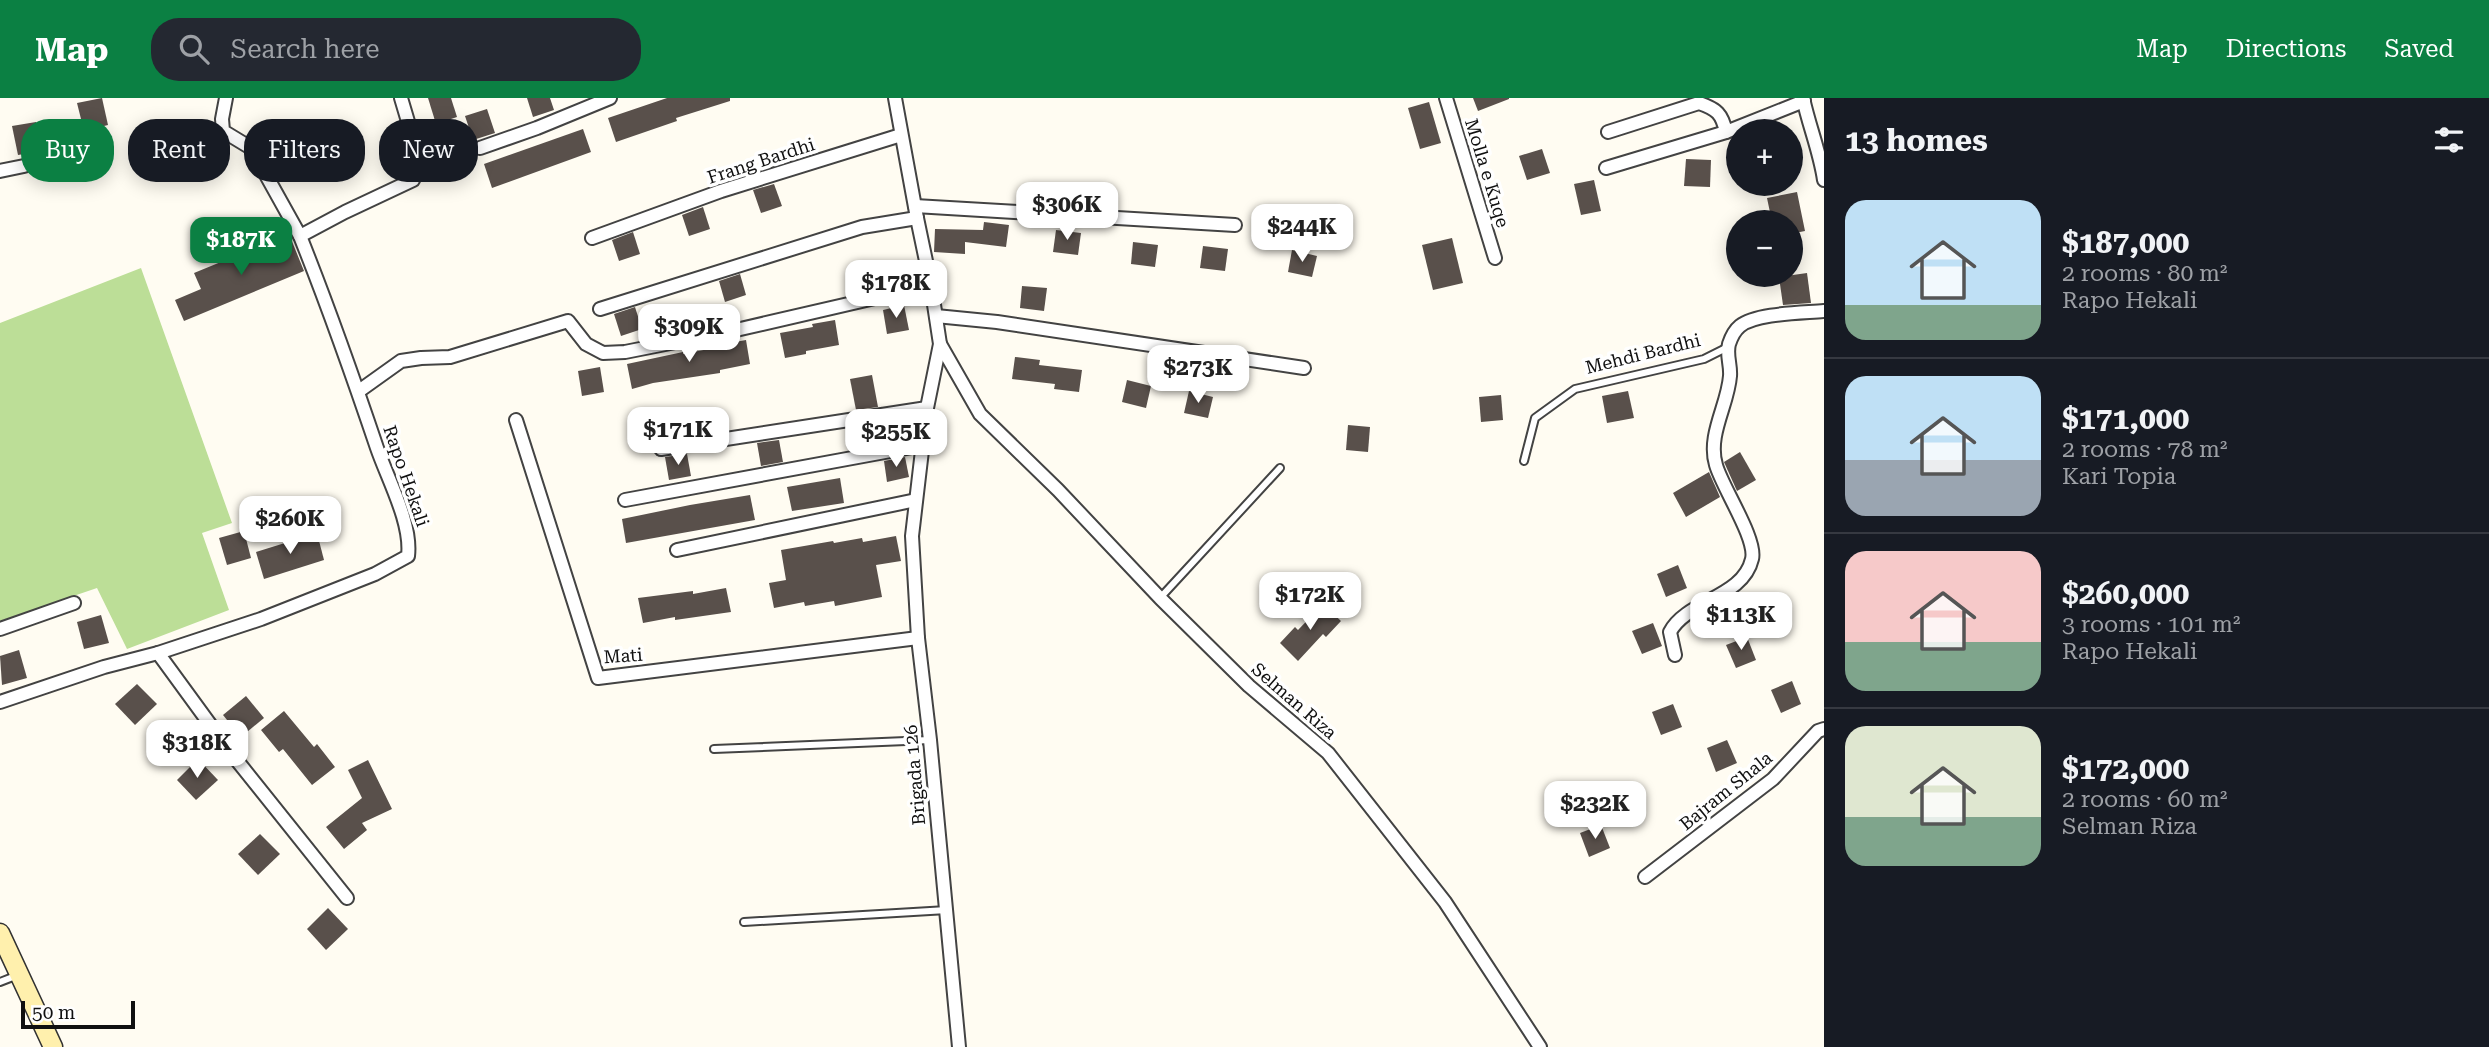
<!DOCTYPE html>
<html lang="en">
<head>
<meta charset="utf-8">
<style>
	:root { --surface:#171b24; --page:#242831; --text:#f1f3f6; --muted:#9ea1a6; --line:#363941; --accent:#0b8043 }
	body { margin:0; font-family:"Roboto Serif",serif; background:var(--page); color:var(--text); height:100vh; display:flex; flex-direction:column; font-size:26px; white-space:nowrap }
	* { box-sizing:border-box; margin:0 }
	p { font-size:23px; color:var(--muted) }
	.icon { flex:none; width:38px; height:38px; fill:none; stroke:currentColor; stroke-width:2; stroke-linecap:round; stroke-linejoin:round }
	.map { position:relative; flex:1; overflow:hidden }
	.drawer { display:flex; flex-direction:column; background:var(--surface); width:665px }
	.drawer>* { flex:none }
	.guide { position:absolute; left:21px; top:21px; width:665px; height:63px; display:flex; gap:14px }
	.buttons { position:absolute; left:1726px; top:21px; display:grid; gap:14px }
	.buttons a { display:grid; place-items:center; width:77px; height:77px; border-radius:50%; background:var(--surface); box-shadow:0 4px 18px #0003; font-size:35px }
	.scale { position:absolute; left:21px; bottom:18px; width:114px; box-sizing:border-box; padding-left:7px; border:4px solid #101010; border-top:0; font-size:19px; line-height:24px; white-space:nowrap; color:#101010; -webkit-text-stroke:5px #fff; paint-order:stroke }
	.price { position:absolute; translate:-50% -60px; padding:0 16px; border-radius:14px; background:#fff; color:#222; font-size:23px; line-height:46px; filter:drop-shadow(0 2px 4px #0008) }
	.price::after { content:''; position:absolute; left:50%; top:42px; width:21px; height:16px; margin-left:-10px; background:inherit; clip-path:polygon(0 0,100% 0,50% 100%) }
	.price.active { background:var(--accent); color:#fff }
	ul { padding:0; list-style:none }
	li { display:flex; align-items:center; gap:21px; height:175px; padding:0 21px }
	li+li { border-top:2px solid var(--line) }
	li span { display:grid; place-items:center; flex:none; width:196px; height:140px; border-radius:21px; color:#555 }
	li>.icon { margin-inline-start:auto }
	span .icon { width:84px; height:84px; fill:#fffc; stroke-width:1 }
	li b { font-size:30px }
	h2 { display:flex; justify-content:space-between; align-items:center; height:84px; padding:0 21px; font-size:30px }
	.chip { padding:0 24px; border-radius:28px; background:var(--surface); box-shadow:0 4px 18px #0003; font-size:24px; line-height:63px }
	.chip.active { background:var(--accent); color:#fff }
	header { display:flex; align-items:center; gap:42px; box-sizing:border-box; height:98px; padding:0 35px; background:var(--accent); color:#fff }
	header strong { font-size:33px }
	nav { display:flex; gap:38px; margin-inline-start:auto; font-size:24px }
	.search { width:490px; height:63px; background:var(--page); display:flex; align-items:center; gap:18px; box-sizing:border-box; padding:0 24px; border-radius:28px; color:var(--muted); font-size:26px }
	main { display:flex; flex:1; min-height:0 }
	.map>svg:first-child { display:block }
	.forest { fill:#bcde97 }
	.building { fill:#59504b }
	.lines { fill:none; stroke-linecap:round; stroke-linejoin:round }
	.lane-casing { stroke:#434343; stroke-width:10 }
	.street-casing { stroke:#434343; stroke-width:16 }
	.secondary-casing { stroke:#323232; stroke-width:21 }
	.lane { stroke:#fff; stroke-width:6 }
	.street { stroke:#fff; stroke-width:12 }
	.secondary { stroke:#fff0ad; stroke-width:18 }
	.labels { text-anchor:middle; stroke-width:7; stroke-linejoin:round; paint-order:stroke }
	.street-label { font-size:18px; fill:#101010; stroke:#fff }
</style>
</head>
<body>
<header>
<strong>Map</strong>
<div class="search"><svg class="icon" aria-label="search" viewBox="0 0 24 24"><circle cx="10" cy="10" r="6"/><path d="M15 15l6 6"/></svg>Search here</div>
<nav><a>Map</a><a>Directions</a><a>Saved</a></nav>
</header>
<main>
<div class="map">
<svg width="1824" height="949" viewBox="0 0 1824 949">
	<rect width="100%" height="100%" fill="#fffcf2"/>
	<polygon class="forest" points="141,170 232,425 202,435 229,512 127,551 97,490 0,523 0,225"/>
	<g class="building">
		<polygon points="102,0 108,27 84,33 77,5"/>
		<polygon points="428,0 451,0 457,19 436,26"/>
		<polygon points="527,0 550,0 554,12 533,19"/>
		<polygon points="667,0 730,0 730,3 676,20 677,23 616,44 608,20"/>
		<polygon points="1473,0 1509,0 1509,1 1478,13"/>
		<polygon points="1429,4 1441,45 1420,51 1408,10"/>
		<polygon points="487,11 495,35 473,42 465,18"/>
		<polygon points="36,24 42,53 18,57 12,28"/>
		<polygon points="583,31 591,54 492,90 484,66"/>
		<polygon points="1542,51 1550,75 1527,82 1519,58"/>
		<polygon points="1686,61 1711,62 1710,89 1684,88"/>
		<polygon points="1594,82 1601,113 1581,117 1574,86"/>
		<polygon points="774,86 782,108 761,115 753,92"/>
		<polygon points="1797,94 1805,133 1790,136 1790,124 1772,124 1767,100"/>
		<polygon points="703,109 710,131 689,138 682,117"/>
		<polygon points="984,124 1009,127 1006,149 965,144 965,156 934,154 935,131 983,132"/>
		<polygon points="1056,132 1081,135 1078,157 1053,154"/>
		<polygon points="633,134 640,156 619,163 612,142"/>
		<polygon points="289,136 304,173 184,223 175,202 201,191 194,175"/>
		<polygon points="1452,140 1463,185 1433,192 1422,147"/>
		<polygon points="1133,144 1158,147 1155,169 1131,166"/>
		<polygon points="1203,148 1228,151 1225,173 1200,170"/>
		<polygon points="1292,152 1317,158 1312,179 1288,174"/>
		<polygon points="1807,175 1811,205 1783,207 1779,179"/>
		<polygon points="740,176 746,197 725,204 719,183"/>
		<polygon points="1022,188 1047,190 1044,213 1020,210"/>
		<polygon points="904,207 909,232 887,236 883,212"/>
		<polygon points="635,209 642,231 621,238 614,216"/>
		<polygon points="835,222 839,247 806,253 806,256 785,260 780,235 813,229 812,226"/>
		<polygon points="746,242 750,266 720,272 720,275 653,285 632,291 627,266 683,254 683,256 724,248 724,246"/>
		<polygon points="1015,259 1040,262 1039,267 1082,272 1079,294 1054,291 1055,286 1012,281"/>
		<polygon points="600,269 604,294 582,298 578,273"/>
		<polygon points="872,277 878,309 856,312 850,281"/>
		<polygon points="1127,282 1151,288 1146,310 1122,304"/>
		<polygon points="1189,293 1213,299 1208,320 1184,315"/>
		<polygon points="1628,293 1634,320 1607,325 1602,298"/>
		<polygon points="1501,297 1503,322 1481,324 1479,299"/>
		<polygon points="910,321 914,340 854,351 851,331"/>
		<polygon points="1348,327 1370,329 1368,354 1346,352"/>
		<polygon points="779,342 783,364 761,368 757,345"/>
		<polygon points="1740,354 1756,382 1737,393 1724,364"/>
		<polygon points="687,356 691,378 669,382 665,359"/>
		<polygon points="905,359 909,379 887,384 884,363"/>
		<polygon points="1709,374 1720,399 1686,419 1673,395"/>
		<polygon points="840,380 844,405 792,413 787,389"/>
		<polygon points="750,397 755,422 626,445 622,421 690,407"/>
		<polygon points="244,433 251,460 227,467 219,440"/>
		<polygon points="317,435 324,462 264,481 256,454"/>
		<polygon points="896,438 901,463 876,467 882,499 835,508 834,503 805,508 804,504 774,510 769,485 786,482 781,452 833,443 834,445 862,440 863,444"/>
		<polygon points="1678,467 1687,490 1666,499 1657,476"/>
		<polygon points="726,490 731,514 675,522 675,519 643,525 638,500 693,493 693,496"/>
		<polygon points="1323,506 1341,523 1326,539 1323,536 1298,563 1280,545 1295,529 1298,532"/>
		<polygon points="101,517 109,545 84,551 77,524"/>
		<polygon points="1653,525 1662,548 1642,556 1632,533"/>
		<polygon points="1747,539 1756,562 1736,570 1726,547"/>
		<polygon points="19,552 27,580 2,587 0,558"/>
		<polygon points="1792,583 1801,606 1781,615 1771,592"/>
		<polygon points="137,586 157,606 135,627 115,606"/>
		<polygon points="246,598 264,620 241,639 223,617"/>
		<polygon points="1673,606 1682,629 1661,637 1652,614"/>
		<polygon points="284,613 314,649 317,646 335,669 312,687 283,651 279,654 261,632"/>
		<polygon points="1727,642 1737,665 1716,674 1707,650"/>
		<polygon points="198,661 218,682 196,702 177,682"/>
		<polygon points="368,662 392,711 362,725 367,732 344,751 326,729 362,700 348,672"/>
		<polygon points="1601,727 1610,750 1589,759 1580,735"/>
		<polygon points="260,736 280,756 258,777 238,756"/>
		<polygon points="328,810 348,831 326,852 307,831"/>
	</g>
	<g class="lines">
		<defs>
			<g id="lane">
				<polyline points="1524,363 1535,320 1575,291 1704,261 1728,249"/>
				<polyline points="1160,500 1280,370"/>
				<polyline points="714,651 930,642"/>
				<polyline points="744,824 947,812"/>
				<polyline points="0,884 18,877"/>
			</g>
			<g id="street">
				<polyline points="226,0 222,21 223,33 251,50 300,138"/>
				<polyline points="895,0 917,120 931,187 940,246 927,310 912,438 918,540 930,642 959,949"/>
				<polyline points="1446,0 1495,160"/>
				<path d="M1803 0C1809 28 1820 54 1824 82"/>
				<path d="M1608 34 1699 5C1717 11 1722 16 1726 34"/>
				<polyline points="480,50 537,30 610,0"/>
				<polyline points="1606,70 1726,34 1804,3"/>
				<polyline points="0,73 24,68"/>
				<polyline points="915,108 1235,127"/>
				<polyline points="592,140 721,93 901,37"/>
				<polyline points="600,211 862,129 917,120"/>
				<polyline points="936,218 997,224 1304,270"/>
				<polyline points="940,246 980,316 1058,392 1160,500 1249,588 1328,655 1445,804 1540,949"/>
				<polyline points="359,293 401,263 421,260 450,259 568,223 586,246 603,255 625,254 736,232 931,187"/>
				<polyline points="516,322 598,580 918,540"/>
				<polyline points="661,351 927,310"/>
				<polyline points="625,402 923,347"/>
				<polyline points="677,452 916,402"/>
				<polyline points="0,531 74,505"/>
				<polyline points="158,555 231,655 347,800"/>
				<path d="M1675 557 1670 534C1687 502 1743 500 1752 461 1757 441 1722 389 1716 367 1707 337 1728 307 1730 278 1731 267 1726 257 1729 246 1731 240 1735 232 1740 228 1756 215 1803 215 1824 213"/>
				<path d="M0 604 104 569 158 555 261 521 375 476 408 458C412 425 388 382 377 350 353 279 328 208 300 138L345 114 413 82 420 64 401 0"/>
				<polyline points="1645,779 1773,681 1818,633 1824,631"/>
			</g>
			<polyline id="secondary" points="0,835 53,949"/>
		</defs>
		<use href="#lane" class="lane-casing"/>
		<use href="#street" class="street-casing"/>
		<use href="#secondary" class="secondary-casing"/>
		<use href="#lane" class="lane"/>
		<use href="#street" class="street"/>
		<use href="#secondary" class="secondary"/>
	</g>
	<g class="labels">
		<g class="street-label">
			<text transform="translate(761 63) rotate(-18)" y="6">Frang Bardhi</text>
			<text transform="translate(1487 75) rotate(73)" y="6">Molla e Kuqe</text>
			<text transform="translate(1643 256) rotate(-14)" y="6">Mehdi Bardhi</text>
			<text transform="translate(406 378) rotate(71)" y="6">Rapo Hekali</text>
			<text transform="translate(623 558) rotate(-4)" y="6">Mati</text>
			<text transform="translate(1294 603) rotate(41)" y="6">Selman Riza</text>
			<text transform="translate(915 677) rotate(-95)" y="6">Brigada 126</text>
			<text transform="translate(1726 693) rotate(-39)" y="6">Bajram Shala</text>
		</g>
	</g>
</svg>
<div class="buttons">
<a>+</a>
<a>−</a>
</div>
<div class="scale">50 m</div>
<b class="price" style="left:1067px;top:144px">$306K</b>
<b class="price" style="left:1302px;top:166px">$244K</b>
<b class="price active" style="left:241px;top:179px">$187K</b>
<b class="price" style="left:896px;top:222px">$178K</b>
<b class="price" style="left:689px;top:266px">$309K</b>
<b class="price" style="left:1198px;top:307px">$273K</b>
<b class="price" style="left:678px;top:369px">$171K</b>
<b class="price" style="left:896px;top:371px">$255K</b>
<b class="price" style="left:290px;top:458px">$260K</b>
<b class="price" style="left:1310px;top:534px">$172K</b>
<b class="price" style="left:1741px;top:554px">$113K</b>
<b class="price" style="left:197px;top:682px">$318K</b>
<b class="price" style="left:1595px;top:743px">$232K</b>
<div class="guide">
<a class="chip active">Buy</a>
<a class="chip">Rent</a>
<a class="chip">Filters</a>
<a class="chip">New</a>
</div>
</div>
<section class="drawer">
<h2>13 homes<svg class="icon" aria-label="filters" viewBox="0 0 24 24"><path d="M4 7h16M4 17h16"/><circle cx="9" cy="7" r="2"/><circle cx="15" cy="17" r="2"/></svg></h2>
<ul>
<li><span style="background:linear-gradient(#bfe0f5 75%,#7fa58c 0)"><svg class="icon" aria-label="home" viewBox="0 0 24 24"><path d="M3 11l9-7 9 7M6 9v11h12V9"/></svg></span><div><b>$187,000</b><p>2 rooms · 80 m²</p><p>Rapo Hekali</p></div></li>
<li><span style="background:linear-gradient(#bfe0f5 60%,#9aa5b1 0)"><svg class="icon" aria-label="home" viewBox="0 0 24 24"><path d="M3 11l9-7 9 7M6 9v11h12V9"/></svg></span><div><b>$171,000</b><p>2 rooms · 78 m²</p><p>Kari Topia</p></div></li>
<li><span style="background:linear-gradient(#f6c9c9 65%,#7fa58c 0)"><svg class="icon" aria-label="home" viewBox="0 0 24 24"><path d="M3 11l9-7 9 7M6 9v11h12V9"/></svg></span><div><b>$260,000</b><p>3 rooms · 101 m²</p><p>Rapo Hekali</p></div></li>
<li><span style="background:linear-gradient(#dfe7d0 65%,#7fa58c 0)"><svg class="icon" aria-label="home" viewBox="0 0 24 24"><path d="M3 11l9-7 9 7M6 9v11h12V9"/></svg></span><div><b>$172,000</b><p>2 rooms · 60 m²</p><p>Selman Riza</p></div></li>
</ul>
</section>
</main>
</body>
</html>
